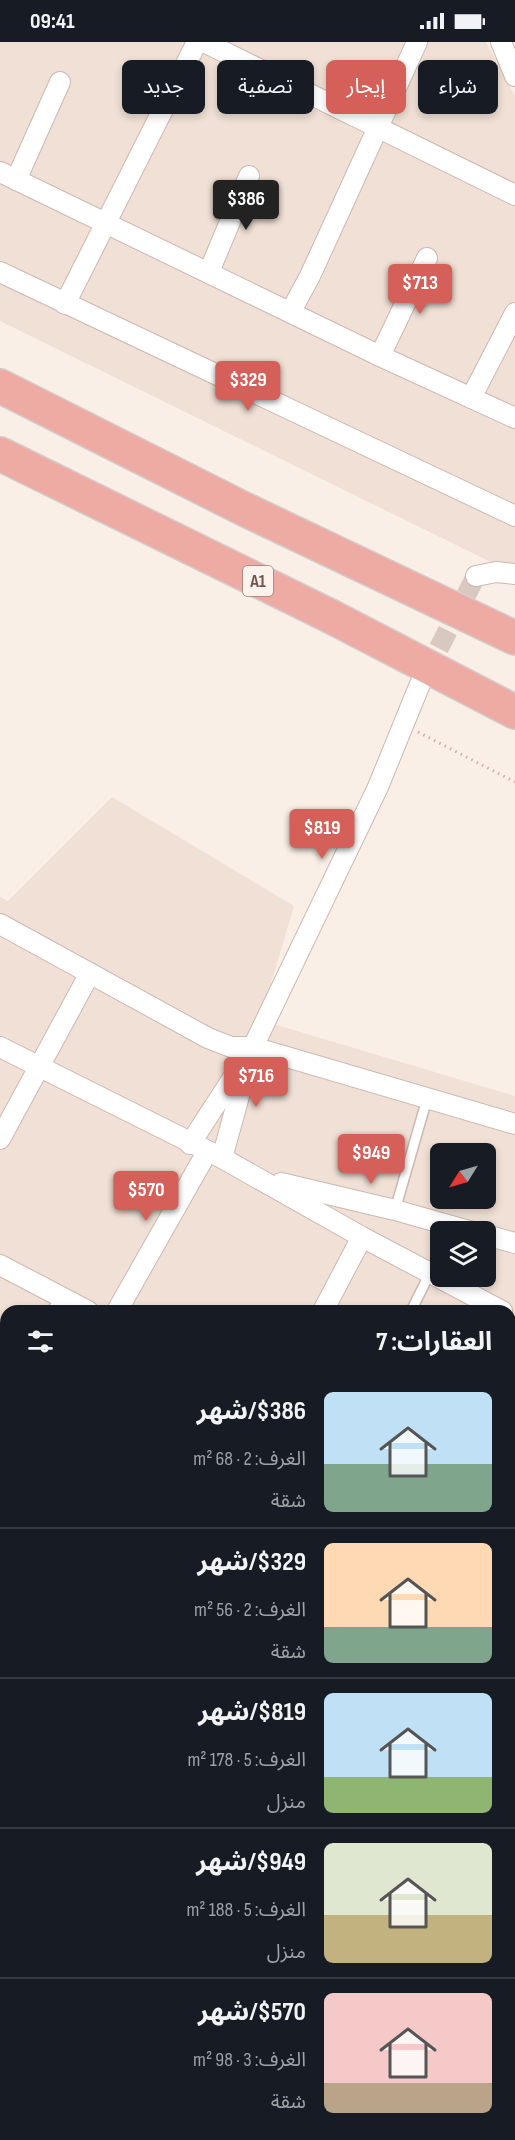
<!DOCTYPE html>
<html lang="ar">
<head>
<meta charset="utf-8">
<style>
	:root { --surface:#171b24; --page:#242831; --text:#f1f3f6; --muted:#9ea1a6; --line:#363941; --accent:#d56059 }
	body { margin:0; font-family:"Sofia Sans Condensed","Noto Sans Arabic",sans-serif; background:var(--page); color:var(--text); direction:rtl; height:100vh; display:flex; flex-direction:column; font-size:22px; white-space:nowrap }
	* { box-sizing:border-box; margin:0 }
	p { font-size:20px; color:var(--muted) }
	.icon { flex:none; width:33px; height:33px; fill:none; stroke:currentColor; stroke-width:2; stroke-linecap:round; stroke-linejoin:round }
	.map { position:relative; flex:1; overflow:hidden; direction:ltr }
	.panel { position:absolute; left:0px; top:1263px; width:516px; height:836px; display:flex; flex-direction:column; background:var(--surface); border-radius:18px 18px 0 0; box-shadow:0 3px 9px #0003; direction:rtl }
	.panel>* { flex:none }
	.hud { position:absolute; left:18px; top:18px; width:480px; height:54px; direction:rtl; display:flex; gap:12px }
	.needle { width:39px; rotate:233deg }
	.buttons { position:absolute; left:430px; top:1101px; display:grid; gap:12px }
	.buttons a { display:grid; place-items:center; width:66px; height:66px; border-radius:9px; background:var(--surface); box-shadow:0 3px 9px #0003; font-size:30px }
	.price { position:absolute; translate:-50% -51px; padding:0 14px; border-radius:6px; background:var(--accent); color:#fff; font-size:20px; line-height:39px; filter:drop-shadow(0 2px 3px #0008) }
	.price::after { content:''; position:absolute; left:50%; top:36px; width:18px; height:14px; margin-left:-9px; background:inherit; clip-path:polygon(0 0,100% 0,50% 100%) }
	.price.active { background:#222; color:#fff }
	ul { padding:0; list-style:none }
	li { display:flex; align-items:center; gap:18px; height:150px; padding:0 24px }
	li+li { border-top:2px solid var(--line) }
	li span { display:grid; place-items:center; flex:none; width:168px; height:120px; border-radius:9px; color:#555 }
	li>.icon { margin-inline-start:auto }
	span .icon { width:72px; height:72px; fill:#fffc; stroke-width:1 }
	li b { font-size:26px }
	h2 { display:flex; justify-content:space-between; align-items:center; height:72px; padding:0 24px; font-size:26px }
	.tag { padding:0 21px; border-radius:9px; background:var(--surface); box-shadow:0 3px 9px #0003; font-size:21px; line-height:54px }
	.tag.active { background:var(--accent); color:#fff }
	.status { display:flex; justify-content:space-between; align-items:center; height:42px; padding:0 30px; background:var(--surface); direction:ltr }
	.status svg { height:16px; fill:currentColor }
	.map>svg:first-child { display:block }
	.residential { fill:#f0e0d5; fill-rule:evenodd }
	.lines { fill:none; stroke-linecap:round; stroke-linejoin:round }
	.street-tunnel { stroke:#d8c8c0; stroke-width:20; stroke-dasharray:20 10; stroke-linecap:butt }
	.lane-casing { stroke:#ccb8b0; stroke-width:12 }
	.street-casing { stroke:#ccb8b0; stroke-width:22 }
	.secondary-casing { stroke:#ceb7ae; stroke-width:30 }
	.highway-casing { stroke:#d4ccca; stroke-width:36 }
	.path { stroke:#d0aea4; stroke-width:3; stroke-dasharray:1.5 4.5; stroke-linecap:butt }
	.lane { stroke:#fff; stroke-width:9 }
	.street { stroke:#fff; stroke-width:20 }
	.secondary { stroke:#fff; stroke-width:27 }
	.highway { stroke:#edaba4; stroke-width:33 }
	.labels { text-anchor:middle; stroke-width:4.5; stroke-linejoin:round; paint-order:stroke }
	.shield { fill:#fdf3ec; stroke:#9a847d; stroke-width:1.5 }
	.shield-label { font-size:18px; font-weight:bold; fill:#70544e }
</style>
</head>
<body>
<div class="status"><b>09:41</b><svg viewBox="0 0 49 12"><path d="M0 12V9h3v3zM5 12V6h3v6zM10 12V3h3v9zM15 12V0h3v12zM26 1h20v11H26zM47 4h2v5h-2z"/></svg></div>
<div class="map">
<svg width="515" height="2098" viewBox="0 0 515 2098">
	<rect width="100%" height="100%" fill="#faefe6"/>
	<g class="residential">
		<polygon points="0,0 486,0 515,54 515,532 0,279"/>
		<path d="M112 755 294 864 260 978 515 1054V2098H0V855L8 859ZM441 1112H486V1156H441ZM441 1190H486V1234H441ZM6 1269H510V2092H6Z"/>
	</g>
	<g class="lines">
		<polyline class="street-tunnel" points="425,633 476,534"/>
		<defs>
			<g id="lane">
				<polyline points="395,1168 427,1057"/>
				<polyline points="52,1269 60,1254"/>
				<polyline points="411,1269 430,1231"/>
				<polyline points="0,1303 6,1307"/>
				<polyline points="0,1349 6,1352"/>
				<polyline points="510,1362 515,1365"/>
				<polyline points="510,1473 515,1464"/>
				<polyline points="510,1572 515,1574"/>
				<polyline points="0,1623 6,1611"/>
				<polyline points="510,1756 515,1746"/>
			</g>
			<g id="street">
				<polyline points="204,0 515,153"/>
				<polyline points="501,0 515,34"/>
				<polyline points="0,130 380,314 515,376"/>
				<polyline points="16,138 60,40"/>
				<polyline points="0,230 515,474"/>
				<polyline points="209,230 249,134"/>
				<polyline points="65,262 197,0"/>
				<polyline points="291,269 310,234 417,0"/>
				<polyline points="380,314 427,216"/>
				<polyline points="471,356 515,271"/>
				<polyline points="476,534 496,530 515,532"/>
				<polyline points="0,882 208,996 231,1005 253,1005 515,1082"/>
				<polyline points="0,1005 222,1116 362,1195 502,1269"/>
				<polyline points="0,1097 90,931"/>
				<polyline points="190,1102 253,1005 378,745 420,642"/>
				<polyline points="222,1116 247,1025"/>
				<polyline points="281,1141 395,1168 473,1190"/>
				<polyline points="486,1193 515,1201"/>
				<polyline points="0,1223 88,1269"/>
				<polyline points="117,1269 207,1110"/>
				<polyline points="323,1269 362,1195"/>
				<polyline points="510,1316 515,1306"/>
				<polyline points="0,1448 6,1452"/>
				<polyline points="0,1489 6,1478"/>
				<polyline points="510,1492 515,1495"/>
				<polyline points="0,1687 6,1690"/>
				<polyline points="510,1718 515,1708"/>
				<polyline points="0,2034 6,2035"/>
				<polyline points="510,2064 515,2065"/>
				<polyline points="313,2092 345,2098"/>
				<polyline points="161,2098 162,2092"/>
				<polyline points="215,2098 216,2092"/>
				<polyline points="286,2098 288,2092"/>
				<polyline points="413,2098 414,2092"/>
			</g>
			<g id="secondary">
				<polyline points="0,1806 6,1807"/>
				<polyline points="0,1843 6,1845"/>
				<polyline points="510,1916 515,1916"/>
				<polyline points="510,1953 515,1954"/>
			</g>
			<g id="highway">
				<polyline points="0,344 244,467 515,596"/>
				<polyline points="0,412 332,575 515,670"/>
			</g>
		</defs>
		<use href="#lane" class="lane-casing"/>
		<use href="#street" class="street-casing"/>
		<use href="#secondary" class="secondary-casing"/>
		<use href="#highway" class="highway-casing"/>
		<g class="path">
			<polyline points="418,690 515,740"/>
			<polyline points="0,1561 6,1564"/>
		</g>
		<use href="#lane" class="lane"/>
		<use href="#street" class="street"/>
		<use href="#secondary" class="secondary"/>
		<use href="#highway" class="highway"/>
	</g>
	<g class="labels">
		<rect class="shield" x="243" y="524" width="30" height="30" rx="4.5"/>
		<g class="shield-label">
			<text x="258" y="545">A1</text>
		</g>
	</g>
</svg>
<div class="buttons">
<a><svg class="needle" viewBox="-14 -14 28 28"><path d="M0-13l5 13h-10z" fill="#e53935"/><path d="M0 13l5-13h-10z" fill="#9ea1a6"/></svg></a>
<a><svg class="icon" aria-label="layers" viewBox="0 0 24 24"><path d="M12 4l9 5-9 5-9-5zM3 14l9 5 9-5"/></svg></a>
</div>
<b class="price active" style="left:246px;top:189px">$386</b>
<b class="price" style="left:420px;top:273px">$713</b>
<b class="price" style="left:248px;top:370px">$329</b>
<b class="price" style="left:322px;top:818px">$819</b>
<b class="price" style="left:256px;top:1066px">$716</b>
<b class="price" style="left:371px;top:1143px">$949</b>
<b class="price" style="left:146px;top:1180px">$570</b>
<div class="hud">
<a class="tag">شراء</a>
<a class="tag active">إيجار</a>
<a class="tag">تصفية</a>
<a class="tag">جديد</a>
</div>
<section class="panel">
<h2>العقارات: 7<svg class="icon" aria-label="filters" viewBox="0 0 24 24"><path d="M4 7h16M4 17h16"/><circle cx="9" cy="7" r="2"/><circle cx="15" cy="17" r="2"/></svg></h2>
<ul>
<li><span style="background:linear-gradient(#bfe0f5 60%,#7fa58c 0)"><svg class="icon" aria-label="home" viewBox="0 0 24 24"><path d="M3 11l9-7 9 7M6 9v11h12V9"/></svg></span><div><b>$386/شهر</b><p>الغرف: 2 · 68 m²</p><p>شقة</p></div></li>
<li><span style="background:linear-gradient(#ffd9b3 70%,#7fa58c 0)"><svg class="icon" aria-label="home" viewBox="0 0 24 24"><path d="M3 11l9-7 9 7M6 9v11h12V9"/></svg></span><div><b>$329/شهر</b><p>الغرف: 2 · 56 m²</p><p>شقة</p></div></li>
<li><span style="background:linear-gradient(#bfe0f5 70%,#8fb573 0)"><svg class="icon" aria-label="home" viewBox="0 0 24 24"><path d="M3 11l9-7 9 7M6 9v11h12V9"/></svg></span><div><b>$819/شهر</b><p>الغرف: 5 · 178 m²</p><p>منزل</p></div></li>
<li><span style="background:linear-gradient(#dfe7d0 60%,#c2b280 0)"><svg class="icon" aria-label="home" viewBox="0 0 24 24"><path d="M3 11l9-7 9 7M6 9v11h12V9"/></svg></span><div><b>$949/شهر</b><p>الغرف: 5 · 188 m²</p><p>منزل</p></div></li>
<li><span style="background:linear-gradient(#f6c9c9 75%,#b9a48a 0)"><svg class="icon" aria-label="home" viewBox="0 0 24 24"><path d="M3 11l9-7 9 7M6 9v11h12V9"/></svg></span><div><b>$570/شهر</b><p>الغرف: 3 · 98 m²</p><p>شقة</p></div></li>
</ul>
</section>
</div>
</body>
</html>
